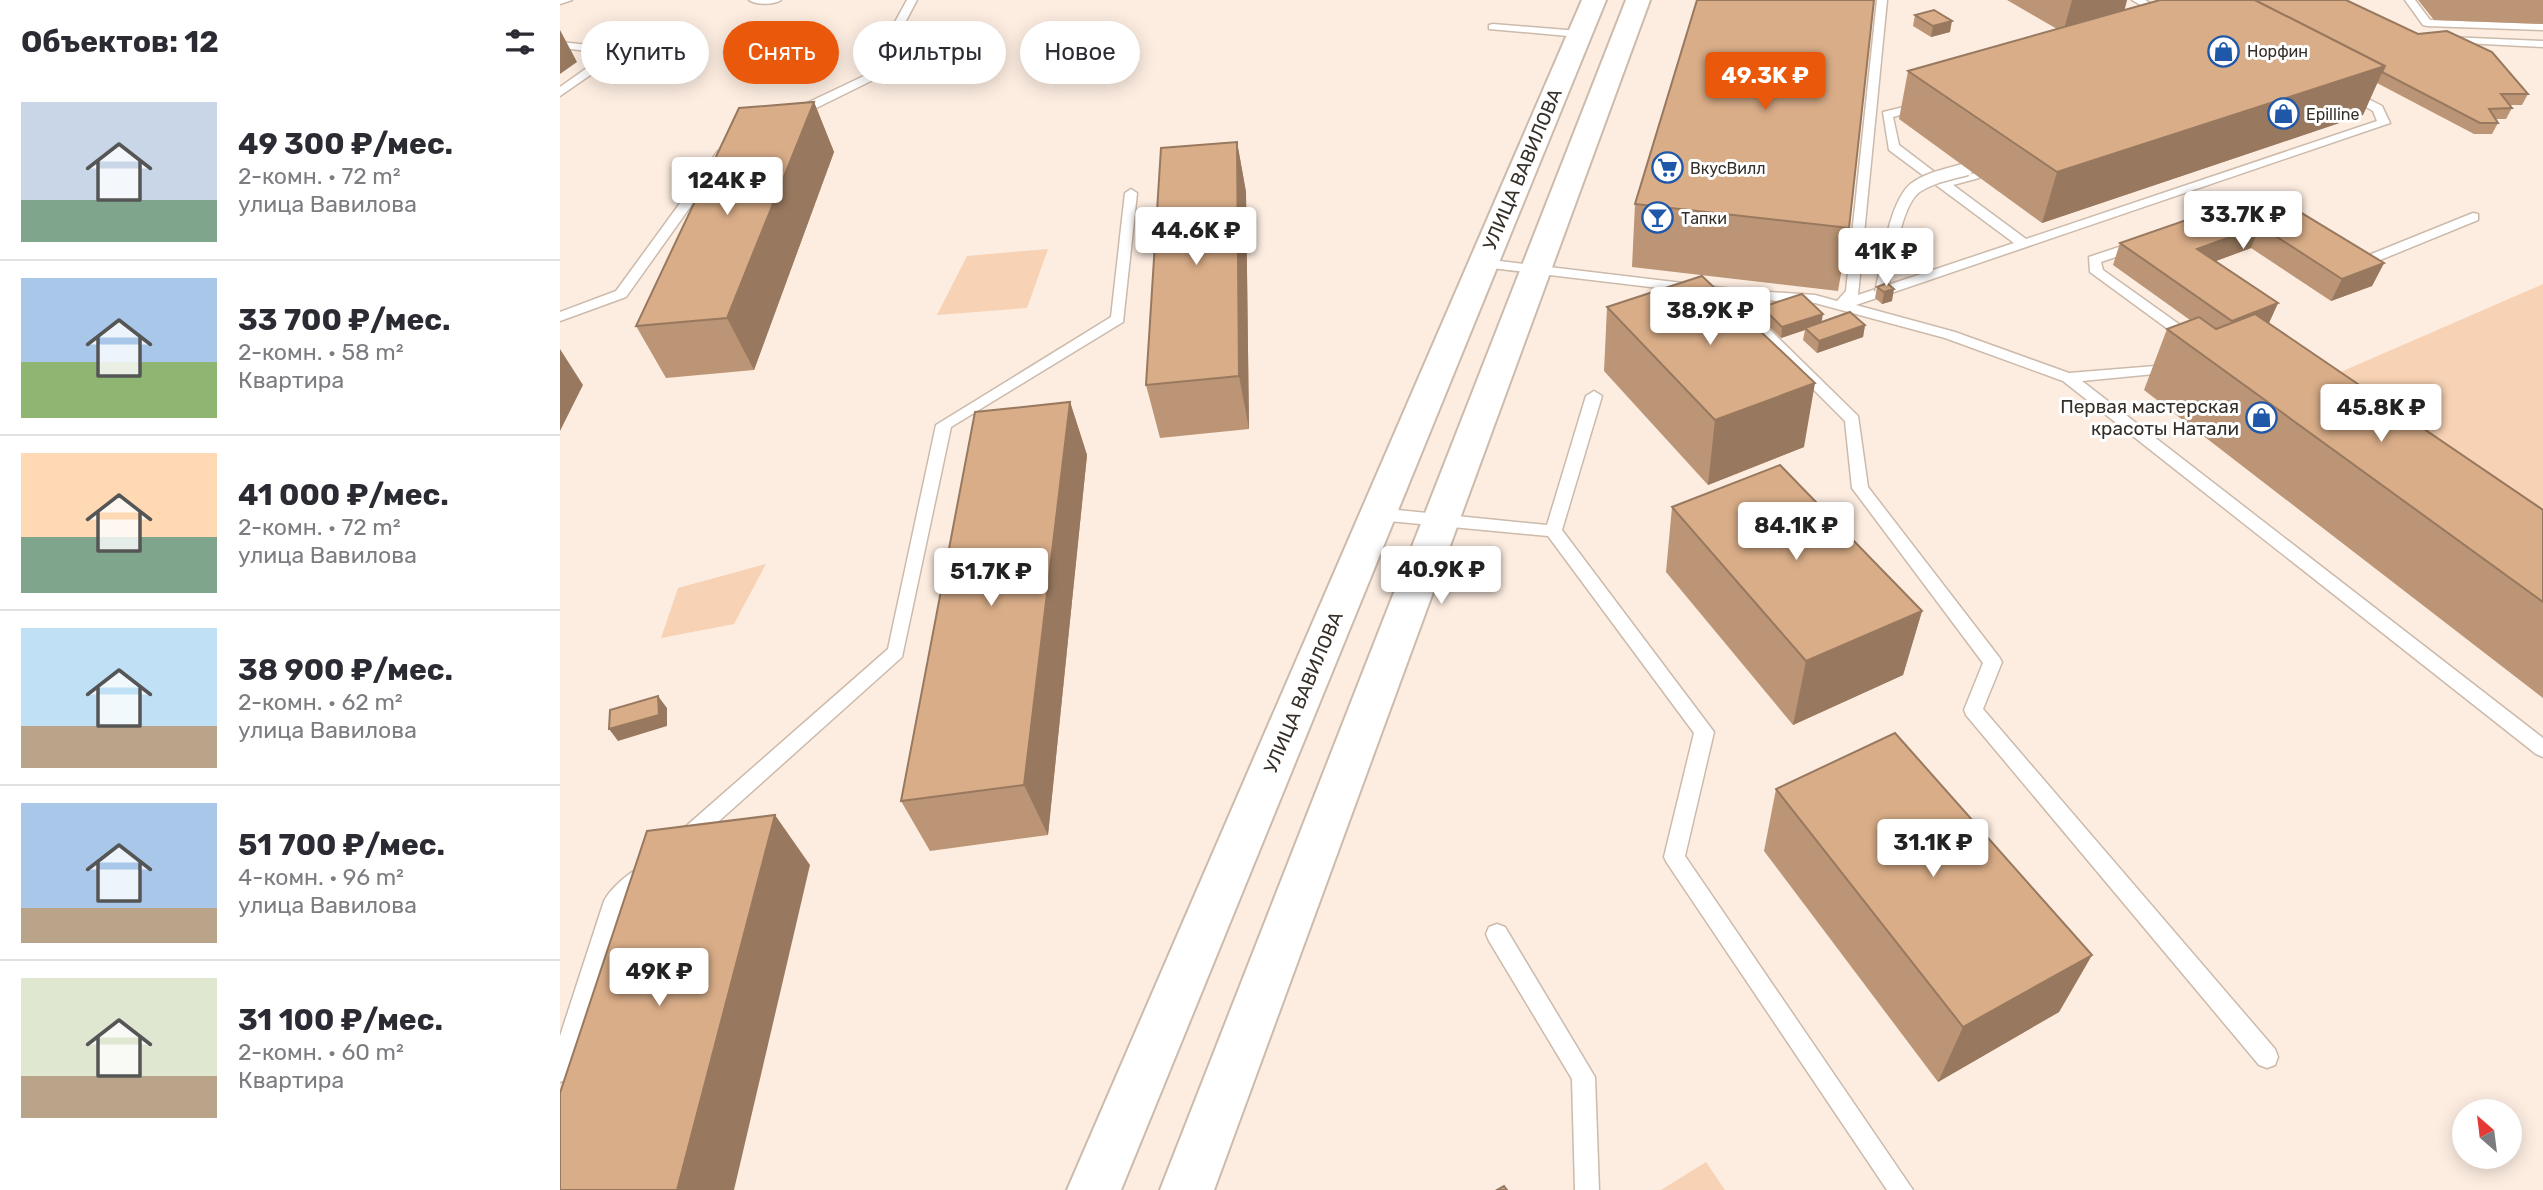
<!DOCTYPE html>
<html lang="ru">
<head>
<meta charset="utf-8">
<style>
	:root { --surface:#fff; --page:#f2f2f3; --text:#2b2b33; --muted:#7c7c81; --line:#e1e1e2; --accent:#ea580c }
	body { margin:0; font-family:Rubik,sans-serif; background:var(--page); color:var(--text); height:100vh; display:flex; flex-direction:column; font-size:26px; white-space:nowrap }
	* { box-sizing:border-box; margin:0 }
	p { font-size:23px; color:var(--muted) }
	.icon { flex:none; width:38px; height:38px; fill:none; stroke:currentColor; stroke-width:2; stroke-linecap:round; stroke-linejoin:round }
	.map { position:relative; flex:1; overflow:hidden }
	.side { display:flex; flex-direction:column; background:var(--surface); width:560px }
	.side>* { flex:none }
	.guide { position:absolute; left:21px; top:21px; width:665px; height:63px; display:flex; gap:14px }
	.needle { width:46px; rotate:332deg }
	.controls { position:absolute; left:1892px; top:1099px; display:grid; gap:14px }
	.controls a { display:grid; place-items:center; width:70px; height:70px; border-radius:50%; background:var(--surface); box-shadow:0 4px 18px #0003; font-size:35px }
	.price { position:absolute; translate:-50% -60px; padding:0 16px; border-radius:7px; background:#fff; color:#222; font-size:23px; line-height:46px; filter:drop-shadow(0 2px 4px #0008) }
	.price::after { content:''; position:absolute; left:50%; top:42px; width:21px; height:16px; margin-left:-10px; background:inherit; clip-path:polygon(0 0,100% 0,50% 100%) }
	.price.current { background:var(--accent); color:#fff }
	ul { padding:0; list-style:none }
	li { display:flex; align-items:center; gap:21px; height:175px; padding:0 21px }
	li+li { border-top:2px solid var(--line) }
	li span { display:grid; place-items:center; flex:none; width:196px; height:140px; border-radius:0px; color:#555 }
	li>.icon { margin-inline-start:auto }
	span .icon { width:84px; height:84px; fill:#fffc; stroke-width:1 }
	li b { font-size:30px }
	h2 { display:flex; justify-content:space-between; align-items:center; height:84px; padding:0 21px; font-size:30px }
	.tag { padding:0 24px; border-radius:32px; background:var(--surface); box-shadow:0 4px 18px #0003; font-size:24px; line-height:63px }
	.tag.current { background:var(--accent); color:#fff }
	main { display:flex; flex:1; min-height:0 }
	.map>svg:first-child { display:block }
	.green { fill:#f7d2b4 }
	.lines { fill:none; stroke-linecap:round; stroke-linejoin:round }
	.service-casing { stroke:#ccbaab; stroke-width:3 }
	.tertiary-casing { stroke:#ccbaab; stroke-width:4 }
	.service { fill:#fff; fill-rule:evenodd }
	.tertiary { fill:#fff; fill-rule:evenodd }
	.service-bridge-casing { stroke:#ccbaab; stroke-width:15; stroke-linecap:butt }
	.service-bridge { stroke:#fff; stroke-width:12 }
	.wall { fill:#bb9575 }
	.shaded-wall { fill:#98795f }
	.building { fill:#d9ad88; stroke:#98795f; stroke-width:2 }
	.labels { text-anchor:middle; stroke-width:6; stroke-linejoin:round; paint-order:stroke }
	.far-poi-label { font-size:16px; fill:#362f28; stroke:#fff; text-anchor:start }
	.street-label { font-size:19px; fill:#362f28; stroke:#fff }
	.poi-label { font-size:19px; fill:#362f28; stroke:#fff; text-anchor:end }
</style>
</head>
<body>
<main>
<section class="side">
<h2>Объектов: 12<svg class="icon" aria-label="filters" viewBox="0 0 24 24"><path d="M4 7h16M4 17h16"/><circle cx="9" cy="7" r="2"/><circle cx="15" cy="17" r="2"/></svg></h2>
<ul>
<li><span style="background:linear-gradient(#c9d6e8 70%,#7fa58c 0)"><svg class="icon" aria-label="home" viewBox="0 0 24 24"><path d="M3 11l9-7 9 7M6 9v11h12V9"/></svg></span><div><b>49 300 ₽/мес.</b><p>2-комн. · 72 m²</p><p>улица Вавилова</p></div></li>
<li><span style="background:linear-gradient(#a9c7e8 60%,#8fb573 0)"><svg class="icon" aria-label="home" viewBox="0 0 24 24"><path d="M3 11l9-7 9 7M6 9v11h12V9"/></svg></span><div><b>33 700 ₽/мес.</b><p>2-комн. · 58 m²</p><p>Квартира</p></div></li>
<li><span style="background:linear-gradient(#ffd9b3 60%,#7fa58c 0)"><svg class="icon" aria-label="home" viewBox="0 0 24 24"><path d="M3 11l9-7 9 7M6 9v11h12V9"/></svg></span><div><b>41 000 ₽/мес.</b><p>2-комн. · 72 m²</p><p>улица Вавилова</p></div></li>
<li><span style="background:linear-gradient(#bfe0f5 70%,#b9a48a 0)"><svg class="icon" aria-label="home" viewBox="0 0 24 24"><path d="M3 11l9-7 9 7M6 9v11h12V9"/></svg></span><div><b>38 900 ₽/мес.</b><p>2-комн. · 62 m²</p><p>улица Вавилова</p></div></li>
<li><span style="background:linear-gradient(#a9c7e8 75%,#b9a48a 0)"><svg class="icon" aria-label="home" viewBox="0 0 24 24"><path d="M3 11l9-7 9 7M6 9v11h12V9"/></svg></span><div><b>51 700 ₽/мес.</b><p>4-комн. · 96 m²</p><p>улица Вавилова</p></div></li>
<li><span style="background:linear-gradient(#dfe7d0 70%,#b9a48a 0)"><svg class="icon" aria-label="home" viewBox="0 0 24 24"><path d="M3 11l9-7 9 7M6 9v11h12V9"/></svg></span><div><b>31 100 ₽/мес.</b><p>2-комн. · 60 m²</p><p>Квартира</p></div></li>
</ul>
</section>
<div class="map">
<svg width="1983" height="1190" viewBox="0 0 1983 1190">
	<rect width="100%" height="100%" fill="#fdede1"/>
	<g class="green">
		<polygon points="488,249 467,308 377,315 407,256"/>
		<polygon points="1983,284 1983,543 1753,384"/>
		<polygon points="206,564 174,624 101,638 118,588"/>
		<polygon points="1146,1162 1165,1190 1101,1190"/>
	</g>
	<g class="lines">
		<defs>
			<g id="service">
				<polygon points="0,0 12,0 0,4"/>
				<path d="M189 0H221C214 5 196 5 189 0Z"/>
				<polygon points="347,0 357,0 315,79 238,117 230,117 230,111 306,75"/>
				<polygon points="1317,0 1327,0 1298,295 1454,243 1329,150 1323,112 1365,102 1365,108 1333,117 1339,145 1385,180 1419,172 1419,178 1393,185 1466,239 1817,121 1813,111 1785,95 1785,91 1793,91 1822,106 1830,123 1296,305 1395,332 1509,373 1620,364 1620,370 1615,372 1522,381 1983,738 1983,757 1976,754 1503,381 1385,338 1255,303 1189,299 1195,320 1203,323 1298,416 1308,487 1439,657 1442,662 1423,709 1715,1049 1718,1057 1715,1065 1707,1068 1699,1065 1406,715 1404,710 1423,663 1292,488 1285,421 1193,329 1183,325 1175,297 923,267 916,263 923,259 1181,290 1255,295 1277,301 1286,291"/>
				<polygon points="1572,0 1585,0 1605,12 1596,14"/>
				<polygon points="1845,0 1855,0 1870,20 1983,24 1983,30 1867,26 1863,25"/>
				<polygon points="933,24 1019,31 1025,34 1019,37 929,29 929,25"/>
				<polygon points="1889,37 1983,41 1983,47 1885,42 1883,40"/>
				<polygon points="0,42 59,48 65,51 0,96 0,87 48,53 0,48"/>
				<polygon points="158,151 168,154 66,297 0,321 0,312 56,291"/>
				<polygon points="571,189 577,193 563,322 391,427 342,657 130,847 123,850 116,847 113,841 116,835 328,649 376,425 551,317 565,193"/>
				<polygon points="1913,213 1918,214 1918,220 1808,265 1798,265 1787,256 1794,252 1804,257"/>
				<polygon points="1580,240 1587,244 1585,247 1541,262 1543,270 1637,337 1637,343 1627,343 1530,272 1529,257"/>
				<polygon points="1034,391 1042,396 1002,530 1154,732 1125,856 1353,1190 1327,1190 1107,863 1104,857 1134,733 988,536 818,520 810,514 818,508 987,525 1026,396"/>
				<path d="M84 866 91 869 94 875 91 881 64 906 11 1071 8 1079 0 1082V1036L44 901C51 888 70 871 84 866Z"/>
				<polygon points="937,924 945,927 1035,1077 1039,1190 1015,1190 1012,1079 929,941 926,934 929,927"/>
			</g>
			<g id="tertiary">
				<polygon points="1022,0 1046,0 561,1190 507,1190"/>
				<polygon points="1066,0 1090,0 654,1190 600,1190"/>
			</g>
		</defs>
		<use href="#service" class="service-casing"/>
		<use href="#tertiary" class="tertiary-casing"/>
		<use href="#service" class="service"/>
		<use href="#tertiary" class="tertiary"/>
		<defs>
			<path id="service-bridge" d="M1321 293C1327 267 1334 205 1355 188 1370 177 1390 174 1407 169"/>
		</defs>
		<use href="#service-bridge" class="service-bridge-casing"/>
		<use href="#service-bridge" class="service-bridge"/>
	</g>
	<g class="wall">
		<polygon points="1447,0 1567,0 1564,10 1968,94 1962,105 1950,105 1952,108 1946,119 1936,119 1938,123 1932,134 1914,134 1817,83 1803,115 1482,223 1339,119 1348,71 1497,29"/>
		<polygon points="1858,0 1983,0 1983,24 1874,20"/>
		<polygon points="1355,15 1390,32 1371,37 1353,26"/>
		<polygon points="254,102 274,152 194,370 106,378 76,326"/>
		<polygon points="677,142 686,192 689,429 600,438 586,385"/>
		<polygon points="1707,192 1824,263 1812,286 1771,301 1691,248 1656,261 1718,303 1709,323 1983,510 1983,698 1584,390 1607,329 1630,320 1553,265 1560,243"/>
		<polygon points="1075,204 1289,228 1278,291 1072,267"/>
		<polygon points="1327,283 1332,301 1322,304 1315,298 1317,287"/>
		<polygon points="1047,307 1244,447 1148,485 1044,371"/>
		<polygon points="1202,307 1261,322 1305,325 1303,337 1257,353 1243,340 1245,330 1221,338 1201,319"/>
		<polygon points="510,402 527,455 488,835 370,851 341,801"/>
		<polygon points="1112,507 1362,611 1343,675 1233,725 1106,572"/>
		<polygon points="1216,789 1532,955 1499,1012 1378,1082 1204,851"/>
	</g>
	<g class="shaded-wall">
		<polygon points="1512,0 1567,0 1563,16 1503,33"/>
		<polygon points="1392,21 1390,32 1371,37 1373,26"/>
		<polygon points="0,30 17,62 0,74"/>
		<polygon points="1825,66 1803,115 1482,223 1497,172"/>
		<polygon points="254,102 274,152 194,370 167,318"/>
		<polygon points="677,142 686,192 689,429 679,376"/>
		<polygon points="1700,226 1691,248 1629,271 1637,249"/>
		<polygon points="1824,263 1812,286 1771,301 1782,279"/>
		<polygon points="1334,289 1332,301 1322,304 1324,292"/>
		<polygon points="1718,303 1708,325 1662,343 1672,321"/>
		<polygon points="1263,314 1261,325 1245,328 1245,330 1221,338 1222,327"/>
		<polygon points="1305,325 1303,337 1257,353 1259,341"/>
		<polygon points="0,349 23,385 0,431"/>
		<polygon points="1255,383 1244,447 1148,485 1155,420"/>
		<polygon points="510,402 527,455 488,835 464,785"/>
		<polygon points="1362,611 1343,675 1233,725 1246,661"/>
		<polygon points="98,696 107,708 107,726 58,741 49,729"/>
		<polygon points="215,815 250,865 174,1190 117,1190"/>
		<polygon points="1532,955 1499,1012 1378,1082 1403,1027"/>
	</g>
	<g class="building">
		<polygon points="1137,0 1314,0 1289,228 1075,204"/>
		<polygon points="1600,0 1695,0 1825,66 1497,172 1348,71"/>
		<polygon points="1695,0 1786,0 1858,34 1887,31 1932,52 1968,94 1941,94 1952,108 1929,109 1938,123 1920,123 1822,72 1825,66"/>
		<polygon points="1374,10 1392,21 1373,26 1355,15"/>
		<polygon points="254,102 167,318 76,326 179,108"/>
		<polygon points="677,142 679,376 586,385 601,148"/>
		<polygon points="1707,192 1824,263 1782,279 1700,226 1637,249 1718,303 1672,321 1560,243"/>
		<polygon points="1142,276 1255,383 1155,420 1047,307"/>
		<polygon points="1327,283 1334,289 1324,292 1317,287"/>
		<polygon points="1242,294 1263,314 1222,327 1202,307"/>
		<polygon points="1290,312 1305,325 1259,341 1245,328"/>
		<polygon points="1695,314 1983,510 1983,602 1607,329 1639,317 1656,329"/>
		<polygon points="510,402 464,785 341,801 415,412"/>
		<polygon points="1220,465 1362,611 1246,661 1112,507"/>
		<polygon points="98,696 99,715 49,729 50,710"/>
		<polygon points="1335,733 1532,955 1403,1027 1216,789"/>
		<polygon points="215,815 117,1190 0,1190 0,1093 87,831"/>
		<polygon points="944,1186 947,1190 937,1190"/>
	</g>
	<defs>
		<symbol id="shop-ring" viewBox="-11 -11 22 22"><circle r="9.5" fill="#fff" stroke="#1f57a9" stroke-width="1.5"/><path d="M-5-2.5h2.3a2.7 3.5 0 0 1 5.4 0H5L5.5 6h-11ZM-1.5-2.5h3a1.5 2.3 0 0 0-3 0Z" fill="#1f57a9"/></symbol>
		<symbol id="supermarket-ring" viewBox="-11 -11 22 22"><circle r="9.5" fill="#fff" stroke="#1f57a9" stroke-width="1.5"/><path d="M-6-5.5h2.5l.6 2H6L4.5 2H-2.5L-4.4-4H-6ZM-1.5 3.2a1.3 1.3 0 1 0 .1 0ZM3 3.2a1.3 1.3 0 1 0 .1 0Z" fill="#1f57a9"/></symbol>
		<symbol id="bar-ring" viewBox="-11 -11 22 22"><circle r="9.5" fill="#fff" stroke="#1f57a9" stroke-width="1.5"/><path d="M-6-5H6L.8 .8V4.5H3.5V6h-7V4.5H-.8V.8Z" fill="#1f57a9"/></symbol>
	</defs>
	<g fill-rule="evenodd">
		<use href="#shop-ring" x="1646" y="34" width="35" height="35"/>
		<use href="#shop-ring" x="1706" y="96" width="35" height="35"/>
		<use href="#supermarket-ring" x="1090" y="150" width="35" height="35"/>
		<use href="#bar-ring" x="1080" y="200" width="35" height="35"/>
		<use href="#shop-ring" x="1684" y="400" width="35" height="35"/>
	</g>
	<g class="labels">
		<g class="far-poi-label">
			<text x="1687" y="57">Норфин</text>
			<text x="1746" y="120">Epilline</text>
			<text x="1130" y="174">ВкусВилл</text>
			<text x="1121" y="224">Тапки</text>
		</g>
		<g class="street-label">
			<text transform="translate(962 169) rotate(-67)" y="7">УЛИЦА ВАВИЛОВА</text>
			<text transform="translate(743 692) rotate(-67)" y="7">УЛИЦА ВАВИЛОВА</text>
		</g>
		<g class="poi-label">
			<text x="1679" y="413">Первая мастерская<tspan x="1679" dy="22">красоты Натали</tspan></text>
		</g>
	</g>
</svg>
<div class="controls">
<a><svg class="needle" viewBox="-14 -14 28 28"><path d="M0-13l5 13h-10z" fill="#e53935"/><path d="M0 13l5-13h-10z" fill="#7c7c81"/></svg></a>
</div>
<b class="price current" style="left:1205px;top:112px">49.3K ₽</b>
<b class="price" style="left:167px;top:217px">124K ₽</b>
<b class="price" style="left:1683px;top:251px">33.7K ₽</b>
<b class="price" style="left:636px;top:267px">44.6K ₽</b>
<b class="price" style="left:1326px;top:288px">41K ₽</b>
<b class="price" style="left:1150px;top:347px">38.9K ₽</b>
<b class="price" style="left:1821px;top:444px">45.8K ₽</b>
<b class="price" style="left:1236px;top:562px">84.1K ₽</b>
<b class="price" style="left:881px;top:606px">40.9K ₽</b>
<b class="price" style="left:431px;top:608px">51.7K ₽</b>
<b class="price" style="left:1373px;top:879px">31.1K ₽</b>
<b class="price" style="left:99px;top:1008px">49K ₽</b>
<div class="guide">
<a class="tag">Купить</a>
<a class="tag current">Снять</a>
<a class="tag">Фильтры</a>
<a class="tag">Новое</a>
</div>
</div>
</main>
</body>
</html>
